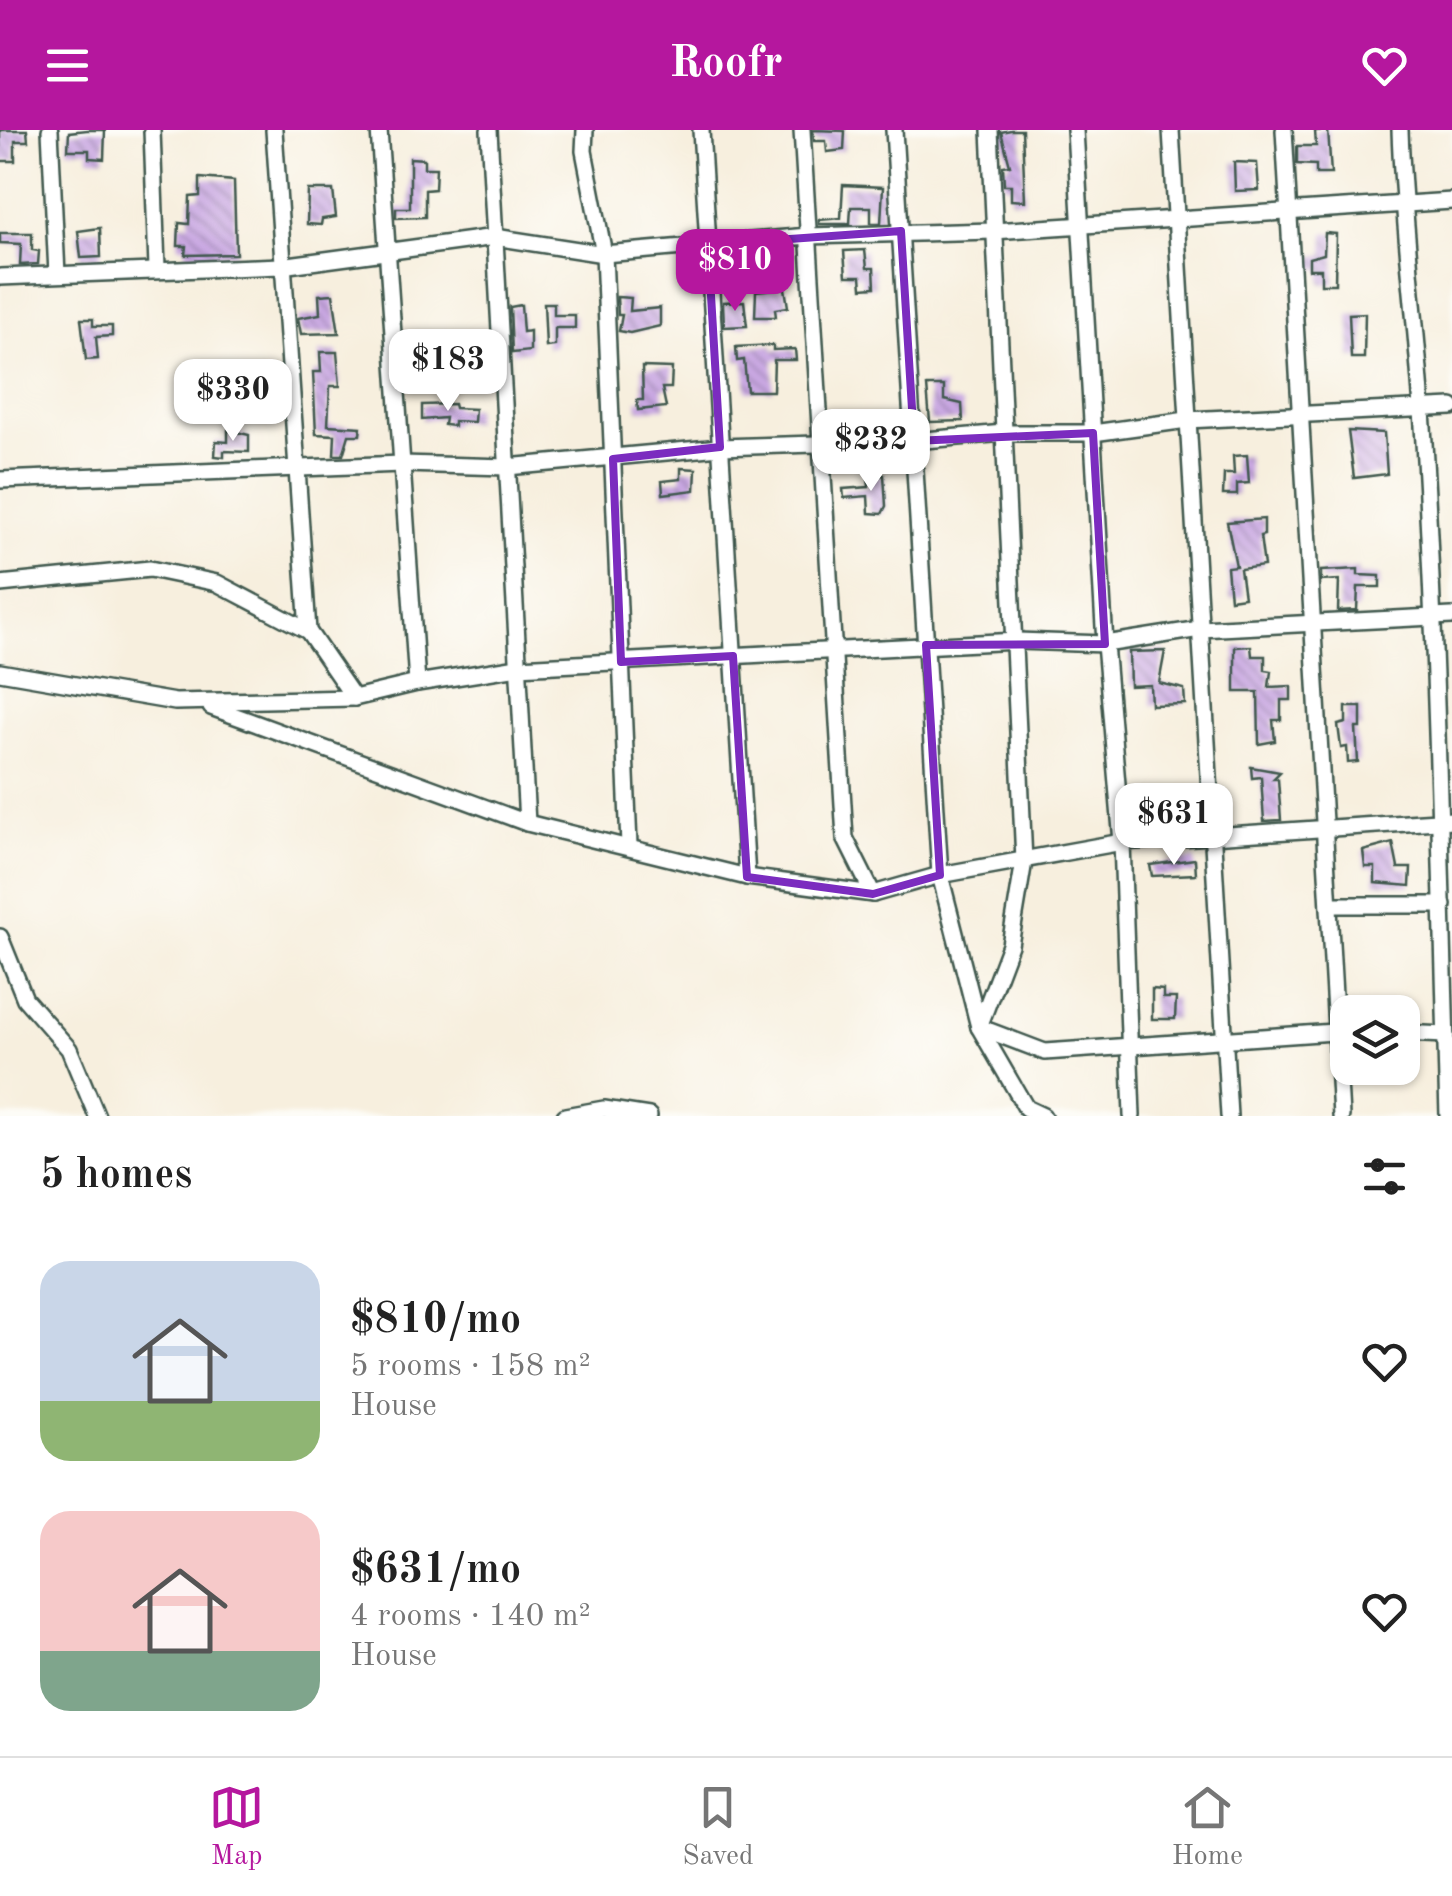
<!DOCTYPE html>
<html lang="en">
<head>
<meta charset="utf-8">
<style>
	:root { --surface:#fff; --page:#f2f2f2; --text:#222; --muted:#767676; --line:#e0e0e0; --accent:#b5179e }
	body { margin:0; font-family:"Old Standard TT",serif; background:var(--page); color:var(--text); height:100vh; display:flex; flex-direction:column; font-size:38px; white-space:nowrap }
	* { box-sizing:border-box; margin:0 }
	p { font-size:32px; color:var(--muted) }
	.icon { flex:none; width:55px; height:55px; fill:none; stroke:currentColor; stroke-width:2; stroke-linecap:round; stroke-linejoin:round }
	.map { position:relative; height:986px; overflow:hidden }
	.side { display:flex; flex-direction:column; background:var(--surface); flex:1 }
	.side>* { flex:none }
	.buttons { position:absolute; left:1330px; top:865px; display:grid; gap:20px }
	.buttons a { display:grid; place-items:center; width:90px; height:90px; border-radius:20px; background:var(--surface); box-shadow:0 2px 8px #0004; font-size:50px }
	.price { position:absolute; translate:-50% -85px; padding:0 22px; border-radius:20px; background:#fff; color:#222; font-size:32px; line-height:65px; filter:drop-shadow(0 2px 5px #0008) }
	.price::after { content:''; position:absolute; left:50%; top:60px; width:30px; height:22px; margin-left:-15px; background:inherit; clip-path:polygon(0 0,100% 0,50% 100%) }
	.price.current { background:var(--accent); color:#fff }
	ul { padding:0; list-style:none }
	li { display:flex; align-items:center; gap:30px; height:250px; padding:0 40px }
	li span { display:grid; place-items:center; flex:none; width:280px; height:200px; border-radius:30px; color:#555 }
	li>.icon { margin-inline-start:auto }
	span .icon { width:120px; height:120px; fill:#fffc; stroke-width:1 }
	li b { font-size:42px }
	h2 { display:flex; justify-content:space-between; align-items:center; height:120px; padding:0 40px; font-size:42px }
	header { display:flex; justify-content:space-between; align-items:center; height:130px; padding:0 40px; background:var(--accent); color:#fff; font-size:45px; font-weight:600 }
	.tab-bar { display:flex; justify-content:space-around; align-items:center; height:140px; border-top:2px solid var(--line); background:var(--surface); font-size:28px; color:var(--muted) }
	.tab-bar a { display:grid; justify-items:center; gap:5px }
	.tab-bar .current { color:var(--accent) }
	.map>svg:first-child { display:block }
	.building { fill:url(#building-back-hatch) }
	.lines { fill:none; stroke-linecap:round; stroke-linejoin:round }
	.minor-casing { stroke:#3f584e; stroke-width:20 }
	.minor { stroke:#fff; stroke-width:15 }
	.marked { fill:none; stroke:#7b2cbf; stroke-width:8; stroke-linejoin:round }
</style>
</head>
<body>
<header><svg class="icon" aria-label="menu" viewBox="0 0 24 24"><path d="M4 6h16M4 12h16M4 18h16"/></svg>Roofr<svg class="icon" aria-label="heart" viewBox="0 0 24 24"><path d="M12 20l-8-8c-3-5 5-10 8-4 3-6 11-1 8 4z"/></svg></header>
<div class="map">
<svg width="1452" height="986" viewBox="0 0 1452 986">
	<defs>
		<pattern id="building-back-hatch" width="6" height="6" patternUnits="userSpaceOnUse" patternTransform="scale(2.5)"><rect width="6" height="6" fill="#c9a7e2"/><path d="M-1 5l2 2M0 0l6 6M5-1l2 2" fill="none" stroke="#a389b8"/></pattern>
	</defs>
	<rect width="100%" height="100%" fill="#fdfcf7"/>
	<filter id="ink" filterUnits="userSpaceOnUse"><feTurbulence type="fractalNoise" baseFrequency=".01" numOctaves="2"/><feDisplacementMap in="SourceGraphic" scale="20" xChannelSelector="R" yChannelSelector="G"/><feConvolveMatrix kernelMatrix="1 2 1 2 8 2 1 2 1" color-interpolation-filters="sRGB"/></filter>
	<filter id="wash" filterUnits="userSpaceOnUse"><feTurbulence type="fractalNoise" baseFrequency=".0048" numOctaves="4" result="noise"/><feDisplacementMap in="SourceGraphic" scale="40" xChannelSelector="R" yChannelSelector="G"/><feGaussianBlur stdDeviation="2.25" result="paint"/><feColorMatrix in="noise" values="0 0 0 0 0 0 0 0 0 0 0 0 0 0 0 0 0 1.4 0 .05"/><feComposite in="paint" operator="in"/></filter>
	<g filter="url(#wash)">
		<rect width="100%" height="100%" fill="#f7efde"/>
		<g id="blocks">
			<g class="building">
				<polygon points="0,0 27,0 28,11 15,11 15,31 0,31"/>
				<polygon points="87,0 105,0 104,29 89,28 89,20 68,20 69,2"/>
				<polygon points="813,0 845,1 844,20 827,22 826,11 814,11"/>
				<polygon points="1011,0 1022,0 1025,71 1011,70 1011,55 1004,55 1003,36 1010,35 1001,2"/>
				<polygon points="1328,0 1331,44 1316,44 1316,35 1297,34 1297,16 1316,16 1315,1"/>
				<polygon points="410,28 424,29 424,38 436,38 435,59 425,60 425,87 396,88 396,78 410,78"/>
				<polygon points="1234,32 1257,33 1259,60 1235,61"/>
				<polygon points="200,48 234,51 236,124 185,125 186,116 178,116 179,93 189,94 190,67 200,66"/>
				<polygon points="843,55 883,57 881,93 871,93 871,77 851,77 850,94 819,94 819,90 841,88"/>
				<polygon points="308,60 333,60 336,87 322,89 321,95 307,94"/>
				<polygon points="100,98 101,127 81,128 78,101"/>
				<polygon points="0,103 32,103 32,120 39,121 38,134 20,135 21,114 0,113"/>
				<polygon points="1325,103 1336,104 1335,154 1321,154 1321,139 1309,139 1309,128 1324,124"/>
				<polygon points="865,120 867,138 874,138 875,157 862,158 861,146 846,146 844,121"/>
				<polygon points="785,158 788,177 775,179 776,187 755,187 756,161"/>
				<polygon points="333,164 339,203 301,204 298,188 320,184 319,165"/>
				<polygon points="617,167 631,168 630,181 660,178 660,196 630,203 619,201 622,185 618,185"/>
				<polygon points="744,171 747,196 724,197 723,172"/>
				<polygon points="544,173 554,173 554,185 575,185 575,198 555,198 555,216 546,217"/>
				<polygon points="521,175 523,202 530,201 530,221 512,223 510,177"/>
				<polygon points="1365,183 1364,228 1351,228 1349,184"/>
				<polygon points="81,189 93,189 93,196 112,196 112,206 96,207 98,229 86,230"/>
				<polygon points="773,215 773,220 795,219 796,230 774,230 773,261 747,261 744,230 737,231 736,217"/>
				<polygon points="320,222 337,222 340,256 330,256 328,295 361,297 360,305 349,305 343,325 334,325 335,305 316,304 313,242 321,242"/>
				<polygon points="642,237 672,238 671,258 662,258 666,277 638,280 637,270 643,270"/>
				<polygon points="927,256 944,256 944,270 962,274 963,291 930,292"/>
				<polygon points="454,274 455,278 475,279 474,292 454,291 454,296 444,295 445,288 422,290 422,275"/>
				<polygon points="228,300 249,305 249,322 224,321 224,327 215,326 216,311 228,312"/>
				<polygon points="1348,301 1384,303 1387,344 1354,348"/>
				<polygon points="1247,325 1249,353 1237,354 1237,365 1223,365 1224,344 1234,344 1233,326"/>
				<polygon points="681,338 696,339 695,360 663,364 662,351 681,349"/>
				<polygon points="884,345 886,376 882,384 869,383 868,366 844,368 843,359 869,357 868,347"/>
				<polygon points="1264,389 1264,405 1260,406 1264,436 1240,439 1244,467 1230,469 1227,437 1236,436 1227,392"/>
				<polygon points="1358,439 1358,445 1380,446 1380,457 1358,457 1357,480 1338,481 1339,450 1321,451 1321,441"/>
				<polygon points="1251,516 1252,526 1265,526 1265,540 1271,541 1269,557 1291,556 1291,570 1281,570 1281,590 1273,590 1275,611 1259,614 1258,562 1235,562 1235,517"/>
				<polygon points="1165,521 1159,553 1184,559 1185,574 1151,575 1150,555 1130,556 1129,522"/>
				<polygon points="1346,577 1361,577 1361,598 1356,598 1358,632 1348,633 1347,617 1341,618 1338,595 1346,593"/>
				<polygon points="1251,637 1280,642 1273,649 1278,649 1281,690 1264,691 1261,647 1252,648"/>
				<polygon points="1393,713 1398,738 1411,738 1410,756 1375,753 1375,737 1365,737 1363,721"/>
				<polygon points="1195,729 1196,744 1152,746 1150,735"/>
				<polygon points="1152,859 1163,860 1163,868 1176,868 1175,889 1152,889"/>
			</g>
		</g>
	</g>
	<g filter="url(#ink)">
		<use href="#blocks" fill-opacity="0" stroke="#3f584e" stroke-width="2.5"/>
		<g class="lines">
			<defs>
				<g id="minor">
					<polyline points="50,0 57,144"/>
					<polyline points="152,0 157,138"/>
					<polyline points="274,0 308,501 354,568"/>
					<polyline points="379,0 417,553"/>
					<polyline points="489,0 527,693"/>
					<polyline points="585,0 584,21 604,124 629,715"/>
					<polyline points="701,0 747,747"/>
					<polyline points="802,0 845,708 873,764"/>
					<polyline points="894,0 940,745 979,897 1045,922 1348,901"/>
					<polyline points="990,0 1024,731 1010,815 979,897 1026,978 1043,986"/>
					<polyline points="1075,0 1105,514 1122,712 1132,986"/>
					<polyline points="1171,0 1229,986"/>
					<polyline points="1284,0 1341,986"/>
					<path d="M1400 0C1403 94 1416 186 1422 280 1437 515 1441 751 1448 986"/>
					<polyline points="0,147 281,136 495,107 604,124 808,106 993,101 1452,71"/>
					<polyline points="0,350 402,334 507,337 720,317 914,311 1004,303 1093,303 1187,290 1452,277"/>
					<polyline points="0,454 150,439 217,453 308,501"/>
					<polyline points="0,542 175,572 354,568 417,553 518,537 1017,511 1105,514 1200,499 1452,486"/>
					<polyline points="211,577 527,693 747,747 873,764 940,745 1122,712 1452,690"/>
					<polyline points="1329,775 1443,775"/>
					<polyline points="0,807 25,869 69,919 97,986"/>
					<polyline points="1402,903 1446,905"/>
					<polyline points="565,986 604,979 649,986"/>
				</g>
			</defs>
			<use href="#minor" class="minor-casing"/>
			<use href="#minor" class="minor"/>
		</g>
	</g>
	<path class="marked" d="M901 101 914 311 1093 303 1105 514 926 515 940 745 873 764 747 747 733 526 621 532 613 329 720 317 708 115Z"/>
</svg>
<div class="buttons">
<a><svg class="icon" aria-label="layers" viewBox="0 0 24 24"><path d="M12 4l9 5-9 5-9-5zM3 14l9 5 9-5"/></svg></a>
</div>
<b class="price current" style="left:735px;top:184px">$810</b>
<b class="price" style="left:448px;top:284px">$183</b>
<b class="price" style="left:233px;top:314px">$330</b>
<b class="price" style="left:871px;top:364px">$232</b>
<b class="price" style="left:1174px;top:738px">$631</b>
</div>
<section class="side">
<h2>5 homes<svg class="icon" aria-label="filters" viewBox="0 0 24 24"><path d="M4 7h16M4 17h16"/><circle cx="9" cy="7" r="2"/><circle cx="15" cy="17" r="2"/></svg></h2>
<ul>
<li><span style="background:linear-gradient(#c9d6e8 70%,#8fb573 0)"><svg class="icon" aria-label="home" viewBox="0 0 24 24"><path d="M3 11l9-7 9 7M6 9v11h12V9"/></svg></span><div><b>$810/mo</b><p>5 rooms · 158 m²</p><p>House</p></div><svg class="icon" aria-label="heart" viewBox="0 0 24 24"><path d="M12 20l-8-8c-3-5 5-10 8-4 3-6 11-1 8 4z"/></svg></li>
<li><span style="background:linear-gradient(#f6c9c9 70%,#7fa58c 0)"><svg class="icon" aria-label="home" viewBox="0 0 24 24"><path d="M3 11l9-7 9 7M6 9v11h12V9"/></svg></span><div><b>$631/mo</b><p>4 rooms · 140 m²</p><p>House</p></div><svg class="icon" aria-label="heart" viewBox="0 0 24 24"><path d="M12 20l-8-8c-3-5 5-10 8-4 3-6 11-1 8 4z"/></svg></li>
</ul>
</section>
<nav class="tab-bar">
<a class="current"><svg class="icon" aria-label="map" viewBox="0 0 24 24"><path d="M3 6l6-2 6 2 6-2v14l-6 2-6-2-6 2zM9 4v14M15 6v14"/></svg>Map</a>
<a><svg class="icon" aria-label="saved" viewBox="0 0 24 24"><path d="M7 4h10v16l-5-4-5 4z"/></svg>Saved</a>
<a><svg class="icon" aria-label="home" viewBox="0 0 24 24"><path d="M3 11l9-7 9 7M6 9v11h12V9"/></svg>Home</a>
</nav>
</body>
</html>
